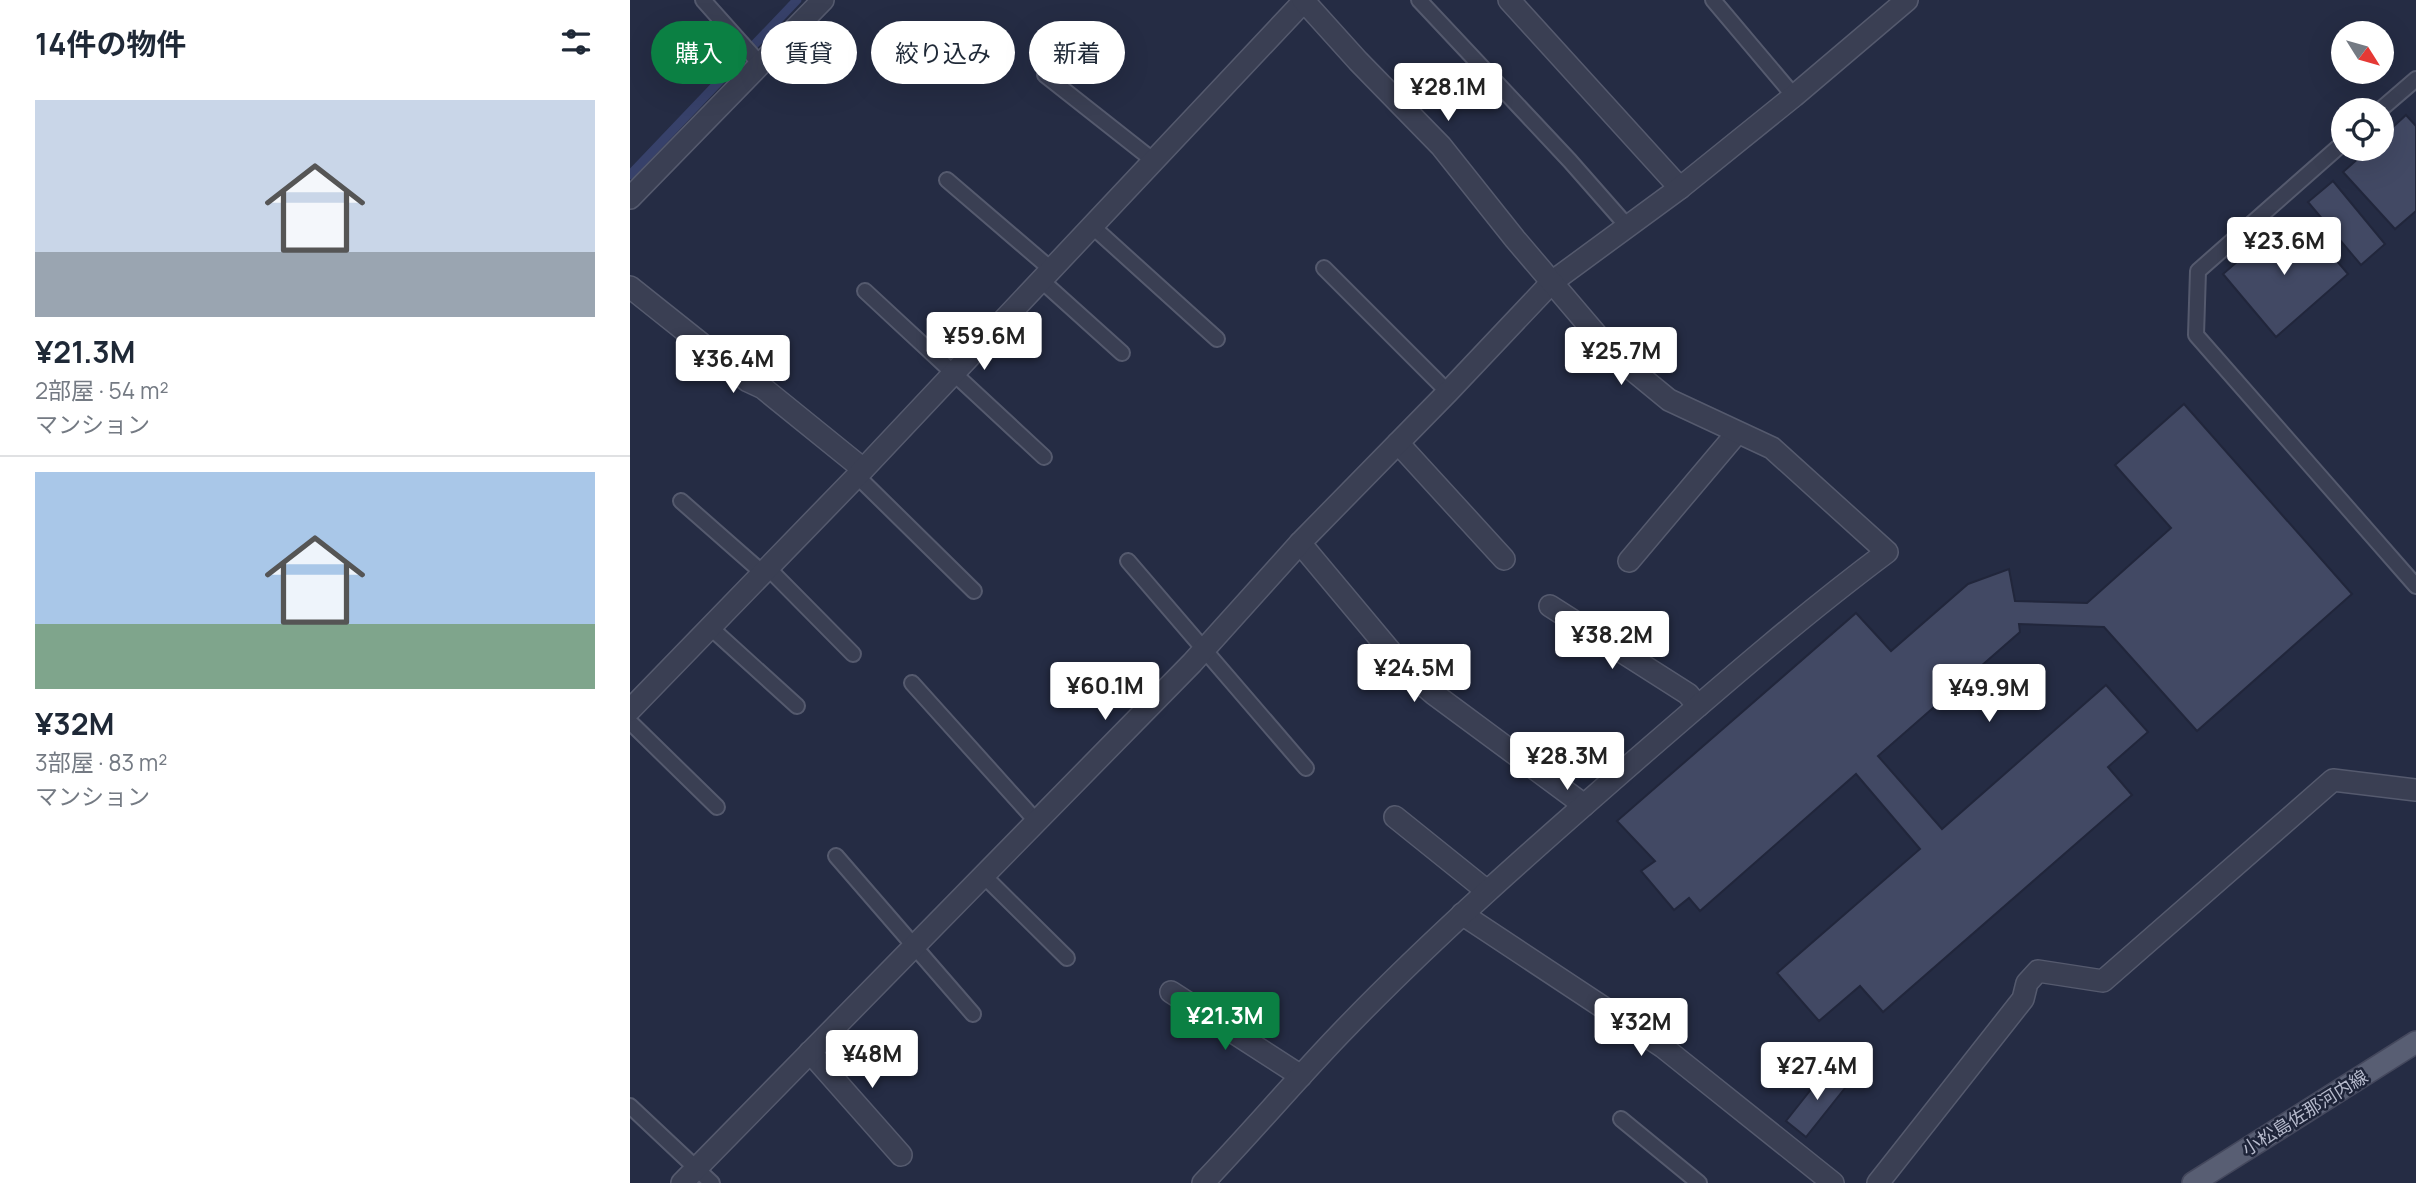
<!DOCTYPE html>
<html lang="ja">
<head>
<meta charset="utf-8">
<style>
	:root { --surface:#fff; --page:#f6f6f7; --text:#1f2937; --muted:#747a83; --line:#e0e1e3; --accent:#0b8043 }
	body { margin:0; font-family:Manrope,"Noto Sans JP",sans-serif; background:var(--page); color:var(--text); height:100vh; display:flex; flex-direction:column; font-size:26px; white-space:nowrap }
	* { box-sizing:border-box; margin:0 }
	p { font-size:23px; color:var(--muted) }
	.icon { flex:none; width:38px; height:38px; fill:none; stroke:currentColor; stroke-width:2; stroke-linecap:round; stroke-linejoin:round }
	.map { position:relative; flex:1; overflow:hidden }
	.drawer { display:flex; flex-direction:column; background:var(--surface); width:630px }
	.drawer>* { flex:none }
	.top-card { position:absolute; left:21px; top:21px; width:665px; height:63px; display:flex; gap:14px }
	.needle { width:46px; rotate:127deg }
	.buttons { position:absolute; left:1701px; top:21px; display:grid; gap:14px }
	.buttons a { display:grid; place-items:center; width:63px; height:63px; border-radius:50%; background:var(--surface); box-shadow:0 7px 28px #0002; font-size:35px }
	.price { position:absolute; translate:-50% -60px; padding:0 16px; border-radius:7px; background:#fff; color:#222; font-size:23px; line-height:46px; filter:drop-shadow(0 2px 4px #0008) }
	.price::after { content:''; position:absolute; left:50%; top:42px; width:21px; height:16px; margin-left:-10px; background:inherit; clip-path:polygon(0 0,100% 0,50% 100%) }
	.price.selected { background:var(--accent); color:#fff }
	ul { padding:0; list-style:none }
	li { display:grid; align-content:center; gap:14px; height:371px; padding:0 35px }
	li+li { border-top:2px solid var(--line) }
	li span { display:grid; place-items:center; height:217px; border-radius:0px; color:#555 }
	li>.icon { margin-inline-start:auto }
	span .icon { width:126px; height:126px; fill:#fffc; stroke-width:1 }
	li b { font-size:30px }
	h2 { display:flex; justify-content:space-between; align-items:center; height:84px; padding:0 35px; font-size:30px }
	.chip { padding:0 24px; border-radius:32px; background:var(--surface); box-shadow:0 7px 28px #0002; font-size:24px; line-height:63px }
	.chip.selected { background:var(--accent); color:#fff }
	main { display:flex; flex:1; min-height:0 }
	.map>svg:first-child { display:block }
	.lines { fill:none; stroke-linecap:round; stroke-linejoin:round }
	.stream { stroke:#37416a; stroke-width:9 }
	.building { fill:#424964; stroke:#21263b; stroke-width:2 }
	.lane-casing { stroke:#555a6e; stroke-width:18 }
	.street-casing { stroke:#555a6e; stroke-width:24 }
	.primary-casing { stroke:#44485d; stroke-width:24 }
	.lane { stroke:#3a3f53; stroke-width:14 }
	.street { stroke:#3a3f53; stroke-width:21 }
	.primary { stroke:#585e73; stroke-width:21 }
	.labels { text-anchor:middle; stroke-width:5; stroke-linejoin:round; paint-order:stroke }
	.street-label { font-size:18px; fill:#b7bbcd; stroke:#1e2439 }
</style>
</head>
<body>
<main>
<section class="drawer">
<h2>14件の物件<svg class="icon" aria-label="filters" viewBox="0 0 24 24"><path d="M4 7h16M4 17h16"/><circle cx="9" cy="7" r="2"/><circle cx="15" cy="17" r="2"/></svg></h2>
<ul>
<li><span style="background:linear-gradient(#c9d6e8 70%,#9aa5b1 0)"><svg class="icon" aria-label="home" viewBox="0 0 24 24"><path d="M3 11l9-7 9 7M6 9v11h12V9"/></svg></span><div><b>¥21.3M</b><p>2部屋 · 54 m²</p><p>マンション</p></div></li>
<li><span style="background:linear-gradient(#a9c7e8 70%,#7fa58c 0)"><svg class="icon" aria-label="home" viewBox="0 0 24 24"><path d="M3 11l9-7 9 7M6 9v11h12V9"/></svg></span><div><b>¥32M</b><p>3部屋 · 83 m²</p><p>マンション</p></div></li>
</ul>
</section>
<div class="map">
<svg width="1786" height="1183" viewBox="0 0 1786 1183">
	<rect width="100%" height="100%" fill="#252c44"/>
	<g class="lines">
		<polyline class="stream" points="0,175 167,0"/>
	</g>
	<g class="building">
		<polygon points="1776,115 1786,126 1786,211 1765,229 1713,172 1739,149 1752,149 1752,137"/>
		<polygon points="1703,181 1755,244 1731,265 1678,202"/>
		<polygon points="1654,221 1679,249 1689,240 1718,274 1646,337 1593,274"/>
		<polygon points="1554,404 1722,594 1567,731 1474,627 1389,624 1390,632 1248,756 1312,829 1476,685 1518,732 1478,767 1502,795 1253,1012 1230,986 1189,1021 1147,973 1290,849 1226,774 1070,911 1059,898 1044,910 1011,871 1025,861 987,821 1226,613 1261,651 1338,584 1379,569 1385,601 1457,603 1541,528 1485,465"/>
		<polygon points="1198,1068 1219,1083 1176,1137 1156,1121"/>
	</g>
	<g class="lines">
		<defs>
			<g id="lane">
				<polyline points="73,0 131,65"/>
				<polyline points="789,0 940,161 998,227"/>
				<polyline points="1083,0 1164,96"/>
				<polyline points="415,75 524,161"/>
				<polyline points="1750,110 1786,79"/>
				<polyline points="1713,143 1568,271 1566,335 1786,586"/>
				<polyline points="317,180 422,270"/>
				<polyline points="462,226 587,339"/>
				<polyline points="694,268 818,392"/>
				<polyline points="412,281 492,353"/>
				<polyline points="235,291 414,457"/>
				<polyline points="227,476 344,591"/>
				<polyline points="51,501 134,574"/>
				<polyline points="498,561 676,768"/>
				<polyline points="139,569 223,654"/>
				<polyline points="81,628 167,706"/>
				<polyline points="282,683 407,822"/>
				<polyline points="0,722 87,807"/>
				<polyline points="206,856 343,1014"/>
				<polyline points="354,876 437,958"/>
				<polyline points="0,1106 82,1183"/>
				<polyline points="991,1119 1069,1183"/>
			</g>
			<g id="street">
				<polyline points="879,0 1050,188"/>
				<polyline points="0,198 193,0"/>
				<polyline points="0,287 118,381 133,388 233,469"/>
				<polyline points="768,443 874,559"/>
				<polyline points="670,543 777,671 804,694 954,805"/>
				<polyline points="999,561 1107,433"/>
				<polyline points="920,606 1058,694 1068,706"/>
				<polyline points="0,710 227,476 674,1"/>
				<polyline points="765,817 857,891"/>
				<polyline points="832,914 1033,1047 1203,1183"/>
				<polyline points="541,992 671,1076"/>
				<polyline points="180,1052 271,1155"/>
				<polyline points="52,1183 562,663 670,543 818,392 922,282 1050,188 1164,96 1277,0"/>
				<path d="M573 1183C620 1134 663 1083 709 1035 803 937 906 847 1008 758 1089 688 1170 617 1257 552L1142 448 1039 400 983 354 885 239 811 146 728 61 673 0"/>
				<polyline points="1248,1183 1393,999 1397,983 1408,971 1473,981 1703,780 1786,790"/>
			</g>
			<polyline id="primary" points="1563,1183 1786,1042"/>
		</defs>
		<use href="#lane" class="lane-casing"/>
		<use href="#street" class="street-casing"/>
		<use href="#primary" class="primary-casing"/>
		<use href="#lane" class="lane"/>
		<use href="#street" class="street"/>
		<use href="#primary" class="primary"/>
	</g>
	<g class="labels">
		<g class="street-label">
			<text transform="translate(1675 1113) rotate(-32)" y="6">小松島佐那河内線</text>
		</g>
	</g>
</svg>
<div class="buttons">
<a><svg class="needle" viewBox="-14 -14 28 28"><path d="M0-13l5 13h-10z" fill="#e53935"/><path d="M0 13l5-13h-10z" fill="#747a83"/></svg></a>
<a><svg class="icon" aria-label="locate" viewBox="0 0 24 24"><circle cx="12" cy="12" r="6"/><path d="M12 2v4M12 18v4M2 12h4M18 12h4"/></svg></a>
</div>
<b class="price" style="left:818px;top:123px">¥28.1M</b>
<b class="price" style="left:1654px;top:277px">¥23.6M</b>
<b class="price" style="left:354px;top:372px">¥59.6M</b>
<b class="price" style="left:991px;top:387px">¥25.7M</b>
<b class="price" style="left:103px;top:395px">¥36.4M</b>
<b class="price" style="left:982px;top:671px">¥38.2M</b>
<b class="price" style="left:784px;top:704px">¥24.5M</b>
<b class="price" style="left:475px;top:722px">¥60.1M</b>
<b class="price" style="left:1359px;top:724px">¥49.9M</b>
<b class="price" style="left:937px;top:792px">¥28.3M</b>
<b class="price selected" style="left:595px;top:1052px">¥21.3M</b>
<b class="price" style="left:1011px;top:1058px">¥32M</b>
<b class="price" style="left:242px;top:1090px">¥48M</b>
<b class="price" style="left:1187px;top:1102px">¥27.4M</b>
<div class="top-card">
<a class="chip selected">購入</a>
<a class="chip">賃貸</a>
<a class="chip">絞り込み</a>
<a class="chip">新着</a>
</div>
</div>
</main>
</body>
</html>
